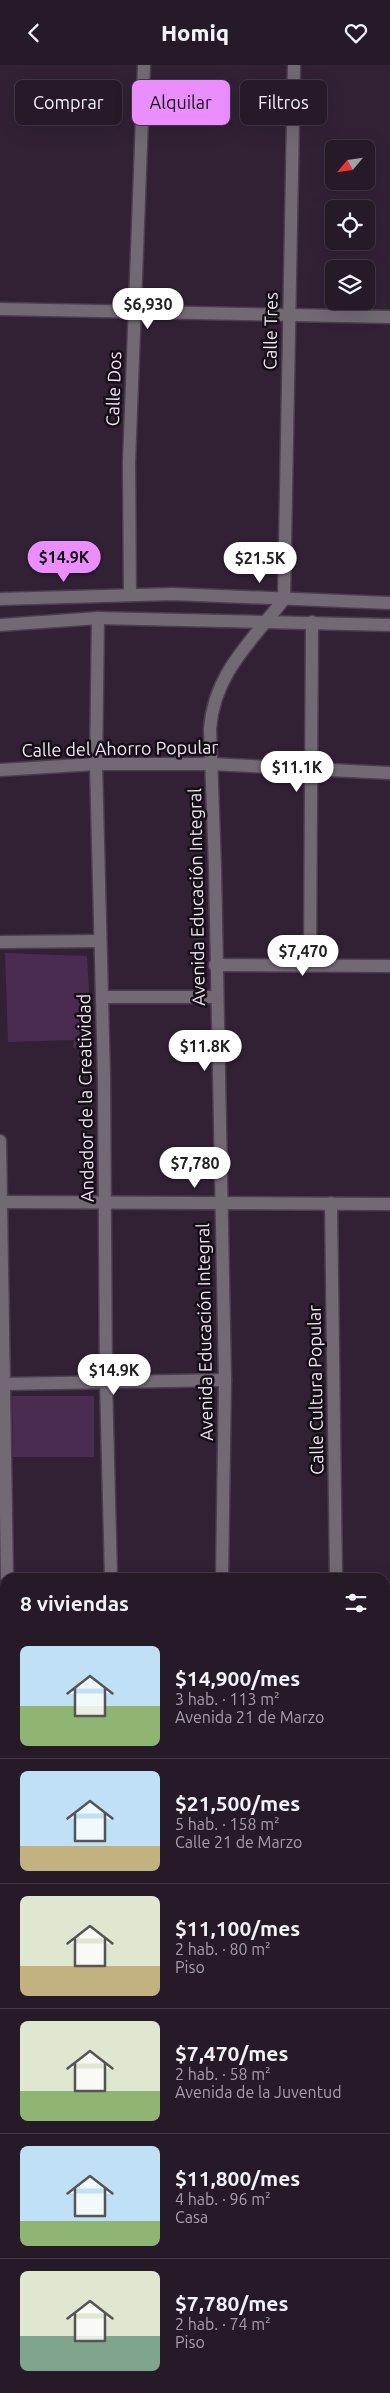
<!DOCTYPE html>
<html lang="es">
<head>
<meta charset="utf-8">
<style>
	:root { --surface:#261928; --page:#322634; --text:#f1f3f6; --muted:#a4a0a8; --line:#423845; --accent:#ea8dfd }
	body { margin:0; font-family:Ubuntu,sans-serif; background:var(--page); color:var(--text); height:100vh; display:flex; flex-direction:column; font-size:19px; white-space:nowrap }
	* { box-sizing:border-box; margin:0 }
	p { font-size:16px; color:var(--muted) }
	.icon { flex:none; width:28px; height:28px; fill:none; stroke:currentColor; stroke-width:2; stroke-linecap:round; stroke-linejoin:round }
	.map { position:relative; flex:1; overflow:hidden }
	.panel { position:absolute; left:0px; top:1508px; width:390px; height:821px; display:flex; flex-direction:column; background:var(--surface); border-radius:15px 15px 0 0; box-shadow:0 5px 20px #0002,0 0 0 1px var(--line) }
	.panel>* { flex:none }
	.guide { position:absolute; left:15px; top:15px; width:360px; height:45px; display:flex; gap:10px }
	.needle { width:32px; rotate:241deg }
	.fabs { position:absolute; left:325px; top:75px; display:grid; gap:10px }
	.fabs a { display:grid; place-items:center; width:50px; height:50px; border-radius:8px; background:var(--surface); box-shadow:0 5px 20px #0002,0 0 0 1px var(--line); font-size:25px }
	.price { position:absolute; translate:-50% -42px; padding:0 11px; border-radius:18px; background:#fff; color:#222; font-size:16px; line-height:32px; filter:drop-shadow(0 1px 2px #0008) }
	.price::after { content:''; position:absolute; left:50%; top:30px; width:15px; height:11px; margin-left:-8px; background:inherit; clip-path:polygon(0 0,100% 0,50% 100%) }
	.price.selected { background:var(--accent); color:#111 }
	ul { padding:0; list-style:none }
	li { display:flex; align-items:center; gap:15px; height:125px; padding:0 20px }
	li+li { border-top:1px solid var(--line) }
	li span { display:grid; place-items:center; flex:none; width:140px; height:100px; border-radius:8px; color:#555 }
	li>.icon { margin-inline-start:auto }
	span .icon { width:60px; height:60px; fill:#fffc; stroke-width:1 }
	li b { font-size:21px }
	h2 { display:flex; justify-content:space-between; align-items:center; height:60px; padding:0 20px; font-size:21px }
	.tag { padding:0 18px; border-radius:8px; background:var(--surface); box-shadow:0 5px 20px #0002,0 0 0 1px var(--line); font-size:18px; line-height:45px }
	.tag.selected { background:var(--accent); color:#111 }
	header { display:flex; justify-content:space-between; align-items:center; height:65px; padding:0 20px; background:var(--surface); font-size:22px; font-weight:800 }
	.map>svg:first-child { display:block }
	.green { fill:#492c4f }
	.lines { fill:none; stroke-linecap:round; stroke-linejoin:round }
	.minor-casing { stroke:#4c3c4f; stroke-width:15 }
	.tertiary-casing { stroke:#4c3c4f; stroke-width:15 }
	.primary-casing { stroke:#4c3c4f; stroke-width:15 }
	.minor { stroke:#726974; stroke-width:12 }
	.tertiary { stroke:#726974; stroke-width:12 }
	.primary { stroke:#bdabc0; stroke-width:12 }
	.labels { text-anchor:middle; stroke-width:5; stroke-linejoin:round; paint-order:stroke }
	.street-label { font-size:18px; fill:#efe4f2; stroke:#150e17 }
</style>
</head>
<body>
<header><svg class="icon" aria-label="back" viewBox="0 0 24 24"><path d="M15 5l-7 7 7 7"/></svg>Homiq<svg class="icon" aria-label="heart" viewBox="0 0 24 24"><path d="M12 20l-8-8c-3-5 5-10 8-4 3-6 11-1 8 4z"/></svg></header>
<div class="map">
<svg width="390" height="2328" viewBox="0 0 390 2328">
	<rect width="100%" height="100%" fill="#322135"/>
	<g class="green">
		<polygon points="5,888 87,891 92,981 73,983 74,975 8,977"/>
		<polygon points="12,1331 94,1331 94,1392 13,1392"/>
		<rect x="0" y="1567" width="5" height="212"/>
	</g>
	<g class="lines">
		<defs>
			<g id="minor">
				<polyline points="0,244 390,252"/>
				<polyline points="130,530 129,398 144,0"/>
				<polyline points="0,534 173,529 390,538"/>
				<polyline points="98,553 96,699 104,1012 106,1317 111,1512"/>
				<polyline points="0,705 96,699 211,699 390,708"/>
				<polyline points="0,877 100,876"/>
				<polyline points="310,898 312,557"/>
				<polyline points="215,900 390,901"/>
				<polyline points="102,932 216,932"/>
				<polyline points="0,1076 7,1512"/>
				<polyline points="0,1137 390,1139"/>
				<polyline points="331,1138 336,1512"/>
				<polyline points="2,1319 225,1315"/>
				<path d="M222 1512 225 1315 215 803 210 664C214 608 252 576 284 534L294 0"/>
				<polyline points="385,1541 390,1541"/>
				<polyline points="0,1551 5,1551"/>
				<polyline points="385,1642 388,1784"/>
				<polyline points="0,1790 5,1790"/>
				<polyline points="385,1876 390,1875"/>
				<polyline points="0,1885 5,1885"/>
				<polyline points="0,2105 5,2104"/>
				<polyline points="0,2237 5,2235"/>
				<polyline points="69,2324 70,2328"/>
				<polyline points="361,2328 361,2324"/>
			</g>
			<polyline id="tertiary" points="0,560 98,553 390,560"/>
			<g id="primary">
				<polyline points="385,1896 390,1896"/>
				<polyline points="0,1906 5,1906"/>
				<polyline points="385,1923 390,1923"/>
				<polyline points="0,1931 5,1931"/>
			</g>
		</defs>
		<use href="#minor" class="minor-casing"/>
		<use href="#tertiary" class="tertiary-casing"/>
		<use href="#primary" class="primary-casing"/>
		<use href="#minor" class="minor"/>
		<use href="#tertiary" class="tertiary"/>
		<use href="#primary" class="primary"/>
	</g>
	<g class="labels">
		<g class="street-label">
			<text transform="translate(271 266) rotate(-89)" y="6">Calle Tres</text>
			<text transform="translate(114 324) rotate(-88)" y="6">Calle Dos</text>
			<text transform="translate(120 684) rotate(-1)" y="6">Calle del Ahorro Popular</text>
			<text transform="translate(197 832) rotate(-91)" y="6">Avenida Educación Integral</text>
			<text transform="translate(86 1033) rotate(-91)" y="6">Andador de la Creatividad</text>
			<text transform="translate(205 1267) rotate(-91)" y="6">Avenida Educación Integral</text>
			<text transform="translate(316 1325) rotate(-91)" y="6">Calle Cultura Popular</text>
		</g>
	</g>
</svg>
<div class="fabs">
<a><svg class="needle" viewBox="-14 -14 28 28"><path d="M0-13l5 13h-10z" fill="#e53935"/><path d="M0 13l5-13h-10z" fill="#a4a0a8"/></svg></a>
<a><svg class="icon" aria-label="locate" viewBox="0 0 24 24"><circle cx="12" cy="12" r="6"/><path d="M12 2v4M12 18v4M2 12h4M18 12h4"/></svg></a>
<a><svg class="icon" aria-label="layers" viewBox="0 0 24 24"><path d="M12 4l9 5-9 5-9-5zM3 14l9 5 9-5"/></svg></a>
</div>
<b class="price" style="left:148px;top:265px">$6,930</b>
<b class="price selected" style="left:64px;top:518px">$14.9K</b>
<b class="price" style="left:260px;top:519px">$21.5K</b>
<b class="price" style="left:297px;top:728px">$11.1K</b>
<b class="price" style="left:303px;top:912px">$7,470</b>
<b class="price" style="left:205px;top:1007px">$11.8K</b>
<b class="price" style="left:195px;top:1124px">$7,780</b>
<b class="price" style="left:114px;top:1331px">$14.9K</b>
<div class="guide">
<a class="tag">Comprar</a>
<a class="tag selected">Alquilar</a>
<a class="tag">Filtros</a>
</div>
<section class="panel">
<h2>8 viviendas<svg class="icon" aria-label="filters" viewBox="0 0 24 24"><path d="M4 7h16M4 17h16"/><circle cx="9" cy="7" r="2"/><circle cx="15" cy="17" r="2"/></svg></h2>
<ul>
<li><span style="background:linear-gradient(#bfe0f5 60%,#8fb573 0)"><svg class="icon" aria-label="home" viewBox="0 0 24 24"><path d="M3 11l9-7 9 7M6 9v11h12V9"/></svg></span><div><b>$14,900/mes</b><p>3 hab. · 113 m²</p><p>Avenida 21 de Marzo</p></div></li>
<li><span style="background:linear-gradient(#bfe0f5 75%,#c2b280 0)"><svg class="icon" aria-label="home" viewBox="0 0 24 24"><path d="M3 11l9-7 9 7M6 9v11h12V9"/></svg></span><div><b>$21,500/mes</b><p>5 hab. · 158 m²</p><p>Calle 21 de Marzo</p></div></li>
<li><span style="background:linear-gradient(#dfe7d0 70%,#c2b280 0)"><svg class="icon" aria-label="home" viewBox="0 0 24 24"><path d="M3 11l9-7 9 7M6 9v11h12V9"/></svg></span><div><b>$11,100/mes</b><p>2 hab. · 80 m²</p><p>Piso</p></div></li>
<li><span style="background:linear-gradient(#dfe7d0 70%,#8fb573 0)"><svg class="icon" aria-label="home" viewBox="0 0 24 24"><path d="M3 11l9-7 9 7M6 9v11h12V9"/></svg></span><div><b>$7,470/mes</b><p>2 hab. · 58 m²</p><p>Avenida de la Juventud</p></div></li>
<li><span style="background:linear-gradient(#bfe0f5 75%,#8fb573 0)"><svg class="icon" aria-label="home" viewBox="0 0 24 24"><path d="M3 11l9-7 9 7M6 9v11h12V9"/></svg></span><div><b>$11,800/mes</b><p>4 hab. · 96 m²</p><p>Casa</p></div></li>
<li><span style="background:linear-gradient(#dfe7d0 65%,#7fa58c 0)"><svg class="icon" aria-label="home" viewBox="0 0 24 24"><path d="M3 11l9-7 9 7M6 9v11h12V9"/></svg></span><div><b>$7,780/mes</b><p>2 hab. · 74 m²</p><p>Piso</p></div></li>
</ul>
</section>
</div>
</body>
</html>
